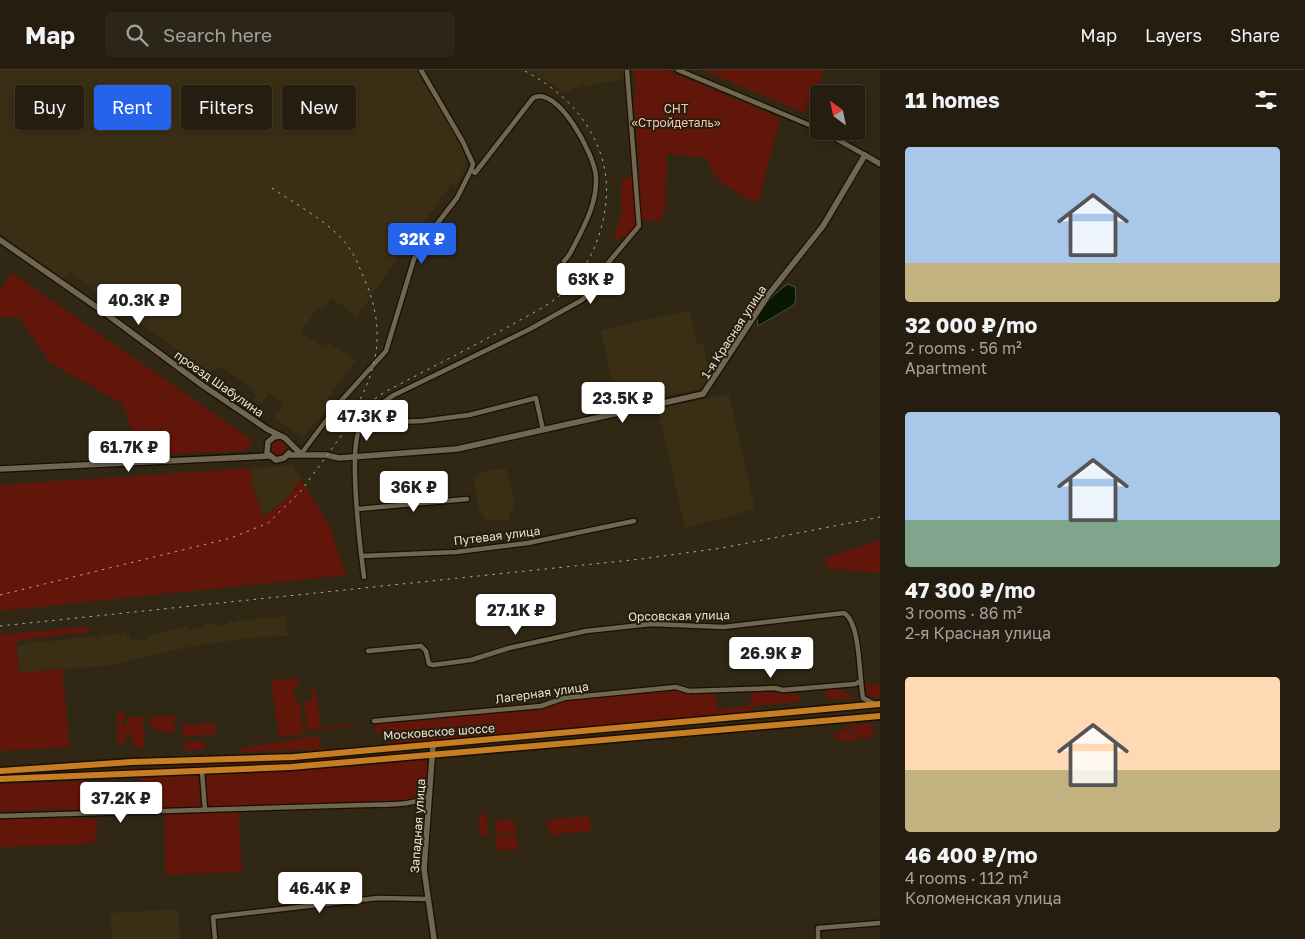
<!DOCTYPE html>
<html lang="en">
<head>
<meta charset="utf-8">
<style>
	:root { --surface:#241d10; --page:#2c2619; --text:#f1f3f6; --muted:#a3a29f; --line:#413b30; --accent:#2563eb }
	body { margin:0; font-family:"Golos Text",sans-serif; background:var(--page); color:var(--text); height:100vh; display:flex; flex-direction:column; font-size:19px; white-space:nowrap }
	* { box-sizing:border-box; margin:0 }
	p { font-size:16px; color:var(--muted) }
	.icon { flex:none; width:28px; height:28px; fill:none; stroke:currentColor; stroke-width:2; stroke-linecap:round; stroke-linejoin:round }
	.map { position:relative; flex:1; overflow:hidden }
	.side { display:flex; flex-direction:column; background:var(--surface); width:425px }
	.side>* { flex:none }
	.hud { position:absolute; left:15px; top:15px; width:475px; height:45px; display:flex; gap:10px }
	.needle { width:32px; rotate:327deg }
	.controls { position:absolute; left:810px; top:15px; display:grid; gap:10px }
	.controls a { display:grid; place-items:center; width:55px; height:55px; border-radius:5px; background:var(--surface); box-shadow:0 2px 8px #0003,0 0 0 1px var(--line); font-size:25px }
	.price { position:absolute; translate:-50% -42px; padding:0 11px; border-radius:5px; background:#fff; color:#222; font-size:16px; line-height:32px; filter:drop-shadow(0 1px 2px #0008) }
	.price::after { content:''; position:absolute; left:50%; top:30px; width:15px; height:11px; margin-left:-8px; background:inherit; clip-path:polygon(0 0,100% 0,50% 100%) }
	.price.active { background:var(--accent); color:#fff }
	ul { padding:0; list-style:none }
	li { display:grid; align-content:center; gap:10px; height:265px; padding:0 25px }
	li span { display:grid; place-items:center; height:155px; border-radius:5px; color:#555 }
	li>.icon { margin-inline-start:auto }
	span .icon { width:90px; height:90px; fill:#fffc; stroke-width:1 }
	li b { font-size:21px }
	h2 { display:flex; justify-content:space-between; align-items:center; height:60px; padding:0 25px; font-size:21px }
	.tag { padding:0 18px; border-radius:5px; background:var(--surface); box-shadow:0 2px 8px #0003,0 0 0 1px var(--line); font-size:18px; line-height:45px }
	.tag.active { background:var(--accent); color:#fff }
	header { display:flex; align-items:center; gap:30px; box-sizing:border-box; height:70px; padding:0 25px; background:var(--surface); border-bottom:1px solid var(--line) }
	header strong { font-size:24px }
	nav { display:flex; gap:28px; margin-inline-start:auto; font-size:18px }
	.search { width:350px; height:45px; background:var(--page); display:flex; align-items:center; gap:12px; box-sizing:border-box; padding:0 18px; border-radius:5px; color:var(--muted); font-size:19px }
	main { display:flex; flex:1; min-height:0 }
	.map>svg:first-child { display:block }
	.built { fill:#3a2e14 }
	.green { fill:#621609 }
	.water { fill:#081802; stroke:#4c5542 }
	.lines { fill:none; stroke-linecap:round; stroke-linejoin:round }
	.street-casing { stroke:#181001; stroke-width:7 }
	.secondary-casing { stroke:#181001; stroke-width:8 }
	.primary-casing { stroke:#181001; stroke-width:9 }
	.street { stroke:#706652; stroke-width:4.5 }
	.secondary { stroke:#706652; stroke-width:5.5 }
	.primary { stroke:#c67d24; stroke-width:6 }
	.rail { stroke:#b1aa9d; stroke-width:1; stroke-dasharray:2.5 5; stroke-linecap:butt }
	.labels { text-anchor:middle; stroke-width:4; stroke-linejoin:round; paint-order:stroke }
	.park-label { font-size:12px; fill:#f8c4b9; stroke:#271e0c }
	.street-label { font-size:12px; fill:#e9e3d8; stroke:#271e0c }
</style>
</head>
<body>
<header>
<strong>Map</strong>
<div class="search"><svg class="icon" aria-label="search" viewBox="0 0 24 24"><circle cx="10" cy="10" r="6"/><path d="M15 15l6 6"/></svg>Search here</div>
<nav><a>Map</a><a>Layers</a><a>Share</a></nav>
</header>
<main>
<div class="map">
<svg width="880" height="869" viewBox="0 0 880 869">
	<rect width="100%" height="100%" fill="#302715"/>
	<g class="built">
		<polygon points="0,0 416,0 455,64 464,82 467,96 456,116 452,113 357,246 331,228 322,241 318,238 301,261 323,277 328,272 356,290 327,330 331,335 302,368 274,347 284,334 269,323 260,335 253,330 256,325 253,322 254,320 221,297 209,303 69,202 63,209 0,163"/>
		<polygon points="529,0 624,0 624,9 587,16 583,13 571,20 563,22"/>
		<polygon points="690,240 697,275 704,274 710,307 704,318 617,337 601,260"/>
		<polygon points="729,324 755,439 685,458 658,339"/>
		<polygon points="293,396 301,409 288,427 264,448 252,416 251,398"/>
		<polygon points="494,399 506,399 515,433 508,450 485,450 478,438 474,406"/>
		<polygon points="286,546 288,566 258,567 193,576 106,596 19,603 16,577 29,572 31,575 30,571 46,571 47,574 49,571 66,569 67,572 70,571 70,569 95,566 96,569 98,569 98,566 106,564 107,566 126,562 127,566 130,565 131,570 140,568 141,571 148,569 148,566 171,559 187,557 188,560 193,560 193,557 203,558 202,555 217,553 218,556 228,555 228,552 232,551 233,554 237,551"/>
		<polygon points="178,839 180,869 112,869 110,843"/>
	</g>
	<g class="green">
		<path d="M633 0H666L780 48 758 133C737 123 712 112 707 88L667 84 665 139 660 151 638 150 635 160 627 169 621 166 618 171 614 169 623 138 621 135 622 109 640 106 633 24H636Z"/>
		<polygon points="703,0 825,0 804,43"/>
		<polygon points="11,202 253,371 246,381 140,385 123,334 49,292 20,248 0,247 0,221"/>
		<circle cx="278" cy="378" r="7"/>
		<polygon points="251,398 252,416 264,447 288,427 301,409 330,457 346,505 0,541 0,415"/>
		<polygon points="880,470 880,503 830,499 823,489"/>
		<polygon points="89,556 89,562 18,570 16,577 19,603 62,599 70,677 0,681 0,565"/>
		<polygon points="298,608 299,616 294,617 295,632 300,633 303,661 301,664 279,667 271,610"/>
		<polygon points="868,612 873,615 880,615 880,627 868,628 865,616"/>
		<path d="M676 617 683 620 715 619 717 639 752 636 750 632 753 621C771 620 782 624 799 624L801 630 799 632 753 636V643L391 677 389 664H376L374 651 540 636 551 630Z"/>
		<polygon points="311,618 315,618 316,620 321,657 355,653 355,655 307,661 304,632 312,631"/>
		<polygon points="826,620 841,620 858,629 827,629"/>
		<polygon points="117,642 122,642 126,647 122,653 123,658 129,648 143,646 144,677 138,678 132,673 131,663 127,663 124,674 118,674"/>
		<path d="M174 645 175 662C161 663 152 663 148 647Z"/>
		<polygon points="215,653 216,664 183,667 182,655"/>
		<polygon points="869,653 875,656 847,660 842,657"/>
		<polygon points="872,657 874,666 867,669 849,660"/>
		<polygon points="845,660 865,670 835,670 834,663"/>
		<polygon points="316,666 319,667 320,676 324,676 324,679 240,682 241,678"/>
		<polygon points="205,671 205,679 184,681 184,672"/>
		<polygon points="427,679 289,693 55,702 290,691"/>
		<path d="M423 690 429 695 428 722 425 727 414 730 211 738C204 732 203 712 208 704L345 697Z"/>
		<polygon points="197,705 201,710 203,735 199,737 0,741 0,714 87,711 86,717 97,717 97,712 139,713 140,708"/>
		<polygon points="238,741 242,802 166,805 164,744"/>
		<polygon points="486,744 488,765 480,766 478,745"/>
		<polygon points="589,746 591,761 549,765 547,750"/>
		<polygon points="91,748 97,752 97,768 91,774 0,777 0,749"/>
		<polygon points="514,749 516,763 497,765 495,751"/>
		<polygon points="516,765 518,779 497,781 496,767"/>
	</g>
	<path class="water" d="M788 214 795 217 796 229 794 235 758 256 757 248C765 234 774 223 788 214Z"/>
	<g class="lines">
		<defs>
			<g id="street">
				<polyline points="678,0 819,59"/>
				<polyline points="822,61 865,85"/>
				<path d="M471 100 475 103 533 28C557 14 595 85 596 107 597 131 587 151 576 172 572 179 570 186 564 191"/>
				<polyline points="363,353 422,351 469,345 536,328 543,360"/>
				<polyline points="301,384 340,332 386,281 414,189 423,172 457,128 471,100 473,94 463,72 421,0"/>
				<polyline points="358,439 467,429"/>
				<polyline points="362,486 456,482 528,473 634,451"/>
				<path d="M364 507C360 477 349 385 359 360 366 344 380 334 394 325L530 259 582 230 593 219 608 193 639 156 627 0"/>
				<path d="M368 581 421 576 426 581 429 594 433 595 471 590 509 578 586 561 651 554 724 557 844 543C861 553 859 609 863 628L875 634"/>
				<polyline points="374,651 541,636 564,628 676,617 689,621 775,618 783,620 855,614 861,611"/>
				<polyline points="202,702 205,740"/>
				<path d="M0 746 363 735C380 734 418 737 430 724"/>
				<polyline points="215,869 213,847 378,828 427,829"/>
				<polyline points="818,869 818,858 880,853"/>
			</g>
			<g id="secondary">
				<polyline points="0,170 101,240 202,315 267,359 285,368 301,384"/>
				<polyline points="280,366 274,367 268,372 267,383 276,390 284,388 289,383"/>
				<polyline points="288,385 326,385 339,388 457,379 703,324 769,224 823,156 865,85 880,94"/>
				<polyline points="0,399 269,386"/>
				<polyline points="433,674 424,799 434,869"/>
			</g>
			<g id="primary">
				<polyline points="0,701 132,692 294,687 880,634"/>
				<polyline points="0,709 291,697 880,646"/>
			</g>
		</defs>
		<use href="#street" class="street-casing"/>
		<use href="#secondary" class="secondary-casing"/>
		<use href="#primary" class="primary-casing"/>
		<use href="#street" class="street"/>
		<use href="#secondary" class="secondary"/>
		<use href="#primary" class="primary"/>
		<g class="rail">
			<path d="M272 118C295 134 324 149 343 170 352 180 358 193 363 206 386 256 380 297 352 344"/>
			<path d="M0 525 231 468 268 453 301 421 355 347 367 334 385 322C428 299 471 278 513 254 531 244 552 234 567 219 597 189 613 137 604 96 594 52 562 20 523 0"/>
			<polyline points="0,556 641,489 722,478 880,447"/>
		</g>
	</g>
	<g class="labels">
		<g class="park-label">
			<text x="676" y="43">СНТ<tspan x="676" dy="14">«Стройдеталь»</tspan></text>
		</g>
		<g class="street-label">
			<text transform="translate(734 262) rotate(-57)" y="4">1-я Красная улица</text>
			<text transform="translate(219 314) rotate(35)" y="4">проезд Шабулина</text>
			<text transform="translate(497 466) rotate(-7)" y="4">Путевая улица</text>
			<text transform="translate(679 546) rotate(-1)" y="4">Орсовская улица</text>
			<text transform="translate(542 623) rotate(-8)" y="4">Лагерная улица</text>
			<text transform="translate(439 662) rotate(-4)" y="4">Московское шоссе</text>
			<text transform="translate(418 756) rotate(-86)" y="4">Западная улица</text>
		</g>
	</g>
</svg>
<div class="controls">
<a><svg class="needle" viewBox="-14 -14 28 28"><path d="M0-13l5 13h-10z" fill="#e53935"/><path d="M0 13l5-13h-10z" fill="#a3a29f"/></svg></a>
</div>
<b class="price active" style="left:422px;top:195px">32K ₽</b>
<b class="price" style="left:591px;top:235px">63K ₽</b>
<b class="price" style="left:139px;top:256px">40.3K ₽</b>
<b class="price" style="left:623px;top:354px">23.5K ₽</b>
<b class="price" style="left:367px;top:372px">47.3K ₽</b>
<b class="price" style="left:129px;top:403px">61.7K ₽</b>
<b class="price" style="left:414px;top:443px">36K ₽</b>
<b class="price" style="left:516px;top:566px">27.1K ₽</b>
<b class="price" style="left:771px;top:609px">26.9K ₽</b>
<b class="price" style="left:121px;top:754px">37.2K ₽</b>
<b class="price" style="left:320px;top:844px">46.4K ₽</b>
<div class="hud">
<a class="tag">Buy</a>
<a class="tag active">Rent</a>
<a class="tag">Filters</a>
<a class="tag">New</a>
</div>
</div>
<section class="side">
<h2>11 homes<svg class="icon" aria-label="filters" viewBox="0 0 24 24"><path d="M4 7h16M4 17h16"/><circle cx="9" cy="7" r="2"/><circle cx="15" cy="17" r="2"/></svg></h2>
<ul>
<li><span style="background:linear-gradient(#a9c7e8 75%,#c2b280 0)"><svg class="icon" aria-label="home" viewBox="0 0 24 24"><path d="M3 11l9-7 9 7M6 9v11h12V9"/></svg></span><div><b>32 000 ₽/mo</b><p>2 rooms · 56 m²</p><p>Apartment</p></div></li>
<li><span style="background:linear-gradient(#a9c7e8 70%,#7fa58c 0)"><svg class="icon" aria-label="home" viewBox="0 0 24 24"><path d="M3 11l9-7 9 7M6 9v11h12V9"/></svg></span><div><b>47 300 ₽/mo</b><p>3 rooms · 86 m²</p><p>2-я Красная улица</p></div></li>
<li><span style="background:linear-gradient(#ffd9b3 60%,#c2b280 0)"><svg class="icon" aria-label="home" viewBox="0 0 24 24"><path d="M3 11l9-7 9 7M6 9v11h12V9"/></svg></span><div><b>46 400 ₽/mo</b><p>4 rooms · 112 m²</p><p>Коломенская улица</p></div></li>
</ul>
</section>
</main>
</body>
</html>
